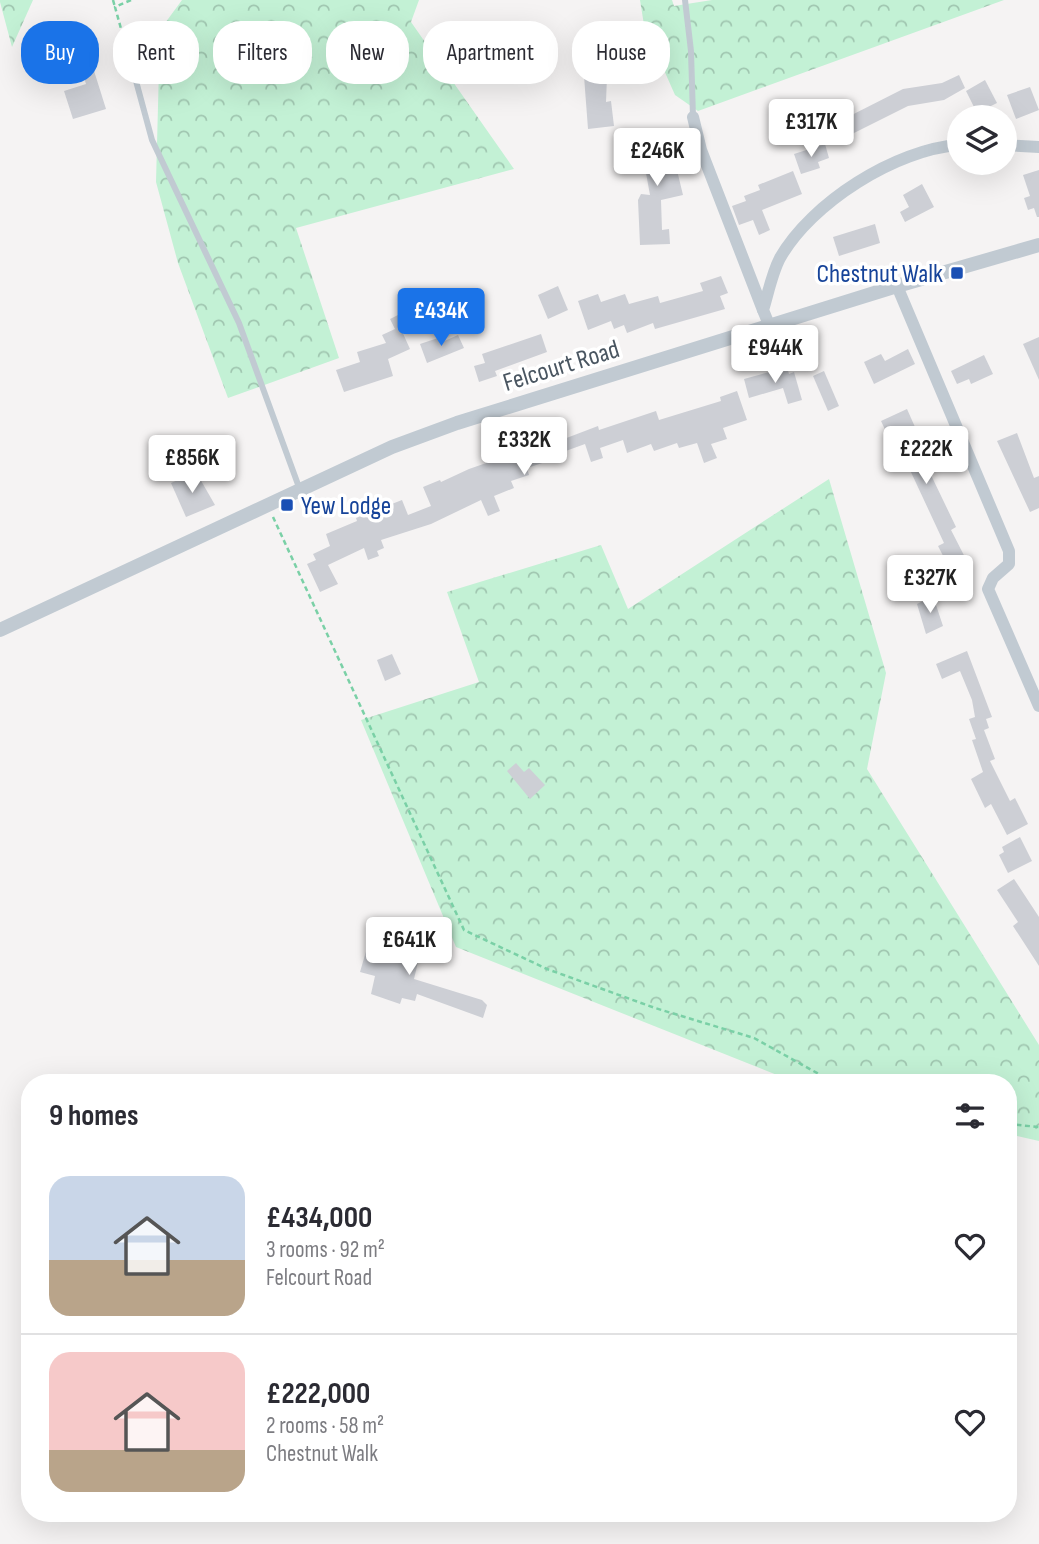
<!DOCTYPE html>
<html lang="en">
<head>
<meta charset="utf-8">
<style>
	:root { --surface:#fff; --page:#f7f7f7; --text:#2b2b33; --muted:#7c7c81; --line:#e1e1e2; --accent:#1a73e8 }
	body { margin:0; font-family:"Sofia Sans Condensed",sans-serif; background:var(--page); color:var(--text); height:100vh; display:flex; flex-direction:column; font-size:26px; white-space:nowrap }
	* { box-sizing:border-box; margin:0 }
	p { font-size:23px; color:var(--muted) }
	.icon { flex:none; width:38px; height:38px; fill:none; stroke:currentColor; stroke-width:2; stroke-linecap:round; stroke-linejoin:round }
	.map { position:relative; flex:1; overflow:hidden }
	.details { position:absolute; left:21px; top:1074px; width:996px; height:448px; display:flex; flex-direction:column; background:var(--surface); border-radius:28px; box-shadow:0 7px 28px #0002 }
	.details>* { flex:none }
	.hud { position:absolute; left:21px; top:21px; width:998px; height:63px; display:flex; gap:14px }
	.buttons { position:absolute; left:947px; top:105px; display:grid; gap:14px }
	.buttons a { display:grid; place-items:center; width:70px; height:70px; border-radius:50%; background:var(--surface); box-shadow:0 7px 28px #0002; font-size:35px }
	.price { position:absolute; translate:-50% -60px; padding:0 16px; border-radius:7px; background:#fff; color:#222; font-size:23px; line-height:46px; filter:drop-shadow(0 2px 4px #0008) }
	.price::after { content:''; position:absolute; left:50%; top:42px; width:21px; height:16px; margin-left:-10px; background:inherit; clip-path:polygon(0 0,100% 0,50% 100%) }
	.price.selected { background:var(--accent); color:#fff }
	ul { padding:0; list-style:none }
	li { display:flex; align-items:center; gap:21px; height:175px; padding:0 28px }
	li+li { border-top:2px solid var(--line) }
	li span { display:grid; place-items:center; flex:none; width:196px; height:140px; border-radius:21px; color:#555 }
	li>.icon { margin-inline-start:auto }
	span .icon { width:84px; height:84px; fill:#fffc; stroke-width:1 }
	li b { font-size:30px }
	h2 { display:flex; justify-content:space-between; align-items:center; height:84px; padding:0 28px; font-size:30px }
	.chip { padding:0 24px; border-radius:28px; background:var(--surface); box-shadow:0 7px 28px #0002; font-size:24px; line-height:63px }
	.chip.selected { background:var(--accent); color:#fff }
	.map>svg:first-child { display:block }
	.forest { fill:url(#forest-crowns) }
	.building { fill:#cdcfd5 }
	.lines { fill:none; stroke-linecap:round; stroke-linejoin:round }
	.path { stroke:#7ad0a6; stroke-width:2.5; stroke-dasharray:5 3.5; stroke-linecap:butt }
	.service { stroke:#c1cad2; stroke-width:6 }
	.minor { stroke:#c1cad2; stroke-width:12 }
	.tertiary { stroke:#c1cad2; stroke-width:14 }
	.transit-dot { fill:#1a4fb4; stroke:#fff; stroke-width:2.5 }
	.labels { text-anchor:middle; stroke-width:7; stroke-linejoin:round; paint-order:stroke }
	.transit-label { font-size:26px; fill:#164399; stroke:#fff; text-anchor:end }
	.street-label { font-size:26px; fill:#4a5661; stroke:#fff }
</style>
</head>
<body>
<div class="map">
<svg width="1039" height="1544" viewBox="0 0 1039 1544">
	<defs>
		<pattern id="forest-crowns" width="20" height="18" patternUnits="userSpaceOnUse" patternTransform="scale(1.75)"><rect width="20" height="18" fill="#c3f1d5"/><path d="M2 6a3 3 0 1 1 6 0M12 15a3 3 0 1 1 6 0" fill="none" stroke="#a0c6b0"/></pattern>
	</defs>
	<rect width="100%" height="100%" fill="#f5f3f3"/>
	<g class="forest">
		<polygon points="0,0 33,0 12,47 0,2"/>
		<polygon points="182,0 419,0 411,22 514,169 296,228 339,358 228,398 178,263 156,182 160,30"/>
		<polygon points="640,0 672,0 674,6 712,0 1004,0 698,111 675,95 644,25"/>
		<polygon points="829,479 886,673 867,769 1039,1045 1039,1141 1008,1134 1008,1083 797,1083 456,947 361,720 479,682 447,592 601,545 628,609"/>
	</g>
	<g class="building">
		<polygon points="600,37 615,38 613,74 598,73"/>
		<polygon points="90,58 106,109 73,119 64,91 86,84 79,62"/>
		<polygon points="959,75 965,88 944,100 908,106 840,140 832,125 903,89 942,83"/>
		<polygon points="584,76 607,77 606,102 611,101 614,126 588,129"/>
		<polygon points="985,80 997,103 977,113 966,91"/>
		<polygon points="1030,87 1039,110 1016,119 1007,95"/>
		<polygon points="665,130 671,163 675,162 683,195 661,200 662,230 669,229 670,244 640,245 638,200 641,194 650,195 639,135"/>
		<polygon points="825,144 829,158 818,162 820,168 801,174 794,154"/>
		<polygon points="1039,170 1039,217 1037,217 1034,208 1028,210 1024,198 1030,196 1023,175"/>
		<polygon points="793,171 802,194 762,210 770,230 759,235 753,220 739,225 732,206 746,201 744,196 760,190 758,185"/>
		<polygon points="922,184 934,207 905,222 900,212 909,207 903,195"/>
		<polygon points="875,224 880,243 839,256 833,237"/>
		<polygon points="721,276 728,293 720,296 725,309 655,329 653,323 627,333 624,325 614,329 611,321 588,330 578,301 598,294 601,302 625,294 629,304 658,296 660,303 703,291 700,283"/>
		<polygon points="558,286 568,310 548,319 538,295"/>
		<polygon points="400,314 406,326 401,329 410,349 388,359 393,376 344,392 336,370 360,362 357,352 386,343 382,335 395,329 390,319"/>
		<polygon points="541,334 547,352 495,371 497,376 479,382 474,366 485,363 482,354"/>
		<polygon points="458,335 464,348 427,363 420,344 438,338 440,343"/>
		<polygon points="1039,337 1039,380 1023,344"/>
		<polygon points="908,349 915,364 874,384 864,362 881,354 885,361"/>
		<polygon points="984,355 993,374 971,384 969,379 957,384 951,371"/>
		<polygon points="787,367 789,374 794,372 802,400 788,404 783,388 749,398 744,379"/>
		<polygon points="824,371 839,406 828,411 813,376"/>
		<polygon points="737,391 747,420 723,428 727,439 711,444 717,458 704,463 697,443 679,448 677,443 654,451 651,444 627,453 623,440 600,448 603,458 591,462 585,444 563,452 564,456 527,468 529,475 511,481 514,488 494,496 500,511 488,516 481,500 431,524 381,540 384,548 377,551 379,556 368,560 364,548 328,565 338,584 320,592 307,564 316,560 313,554 330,546 326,534 357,521 356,518 402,500 408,515 431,506 423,487 440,480 441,482 469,469 555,439 556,442 598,426 599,430 656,411 659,420 721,401 720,397"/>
		<polygon points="907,409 923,445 918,448 956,527 951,530 971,569 954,577 938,546 944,543 903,455 898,457 881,421"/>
		<polygon points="1017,433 1034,478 1039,476 1039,508 1030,512 997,441"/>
		<polygon points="196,472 215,505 186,517 171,483"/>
		<polygon points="933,596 943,626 926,634 917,604"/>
		<polygon points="967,651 992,717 986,719 989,728 984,730 995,759 990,761 1010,801 1015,798 1028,824 1007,835 991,804 985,808 971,779 983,772 972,740 976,739 969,719 975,717 972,700 960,671 942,679 936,664"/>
		<polygon points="392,654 401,674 385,681 377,660"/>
		<polygon points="516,763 524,772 529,768 545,785 530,799 507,771"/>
		<polygon points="1020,837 1032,861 1008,873 999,855 1004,852 1002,847"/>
		<polygon points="1014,879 1039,917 1039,966 1013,926 1018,922 997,890"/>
		<polygon points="385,930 413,937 408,955 419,958 414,979 482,1000 487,1005 483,1018 417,994 415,1001 402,998 400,1004 371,994 375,976 360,972 367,948 379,952"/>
	</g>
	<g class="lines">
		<g class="path">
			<polyline points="113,0 115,7"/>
			<polyline points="131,0 115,7 133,72"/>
			<polyline points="273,517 464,930 547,969 655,1008 754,1038 835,1083"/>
			<polyline points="1008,1124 1039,1127"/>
		</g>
		<g class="service">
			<polyline points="685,0 691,51 693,117"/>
			<polyline points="136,81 152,140 239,323 300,490"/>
		</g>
		<g class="minor">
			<polyline points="693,117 701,150 763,310"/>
			<polyline points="1004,145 1039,147"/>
			<polyline points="897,286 1009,551 1009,564 993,578 988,589 1039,706"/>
			<path d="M770 327 763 310C768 294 772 273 780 258 811 203 896 149 959 145"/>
		</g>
		<polyline class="tertiary" points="0,630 392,447 457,423 897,286 1039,245"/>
	</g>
	<g class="transit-dot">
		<rect x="950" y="266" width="14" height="14" rx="3.5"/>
		<rect x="280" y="498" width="14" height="14" rx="3.5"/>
	</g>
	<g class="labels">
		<g class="transit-label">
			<text x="943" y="282">Chestnut Walk</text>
			<text x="301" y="514" text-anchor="start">Yew Lodge</text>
		</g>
		<g class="street-label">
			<text transform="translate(561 365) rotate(-17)" y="9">Felcourt Road</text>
		</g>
	</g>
</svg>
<div class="buttons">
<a><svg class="icon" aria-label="layers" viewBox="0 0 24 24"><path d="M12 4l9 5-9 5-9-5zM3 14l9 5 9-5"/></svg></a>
</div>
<b class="price" style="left:811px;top:159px">£317K</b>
<b class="price" style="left:657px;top:188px">£246K</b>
<b class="price selected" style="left:441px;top:348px">£434K</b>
<b class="price" style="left:775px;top:385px">£944K</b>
<b class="price" style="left:524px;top:477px">£332K</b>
<b class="price" style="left:926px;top:486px">£222K</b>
<b class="price" style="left:192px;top:495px">£856K</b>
<b class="price" style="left:930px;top:615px">£327K</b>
<b class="price" style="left:409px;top:977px">£641K</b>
<div class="hud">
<a class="chip selected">Buy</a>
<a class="chip">Rent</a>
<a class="chip">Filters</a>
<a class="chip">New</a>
<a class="chip">Apartment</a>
<a class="chip">House</a>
</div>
<section class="details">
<h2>9 homes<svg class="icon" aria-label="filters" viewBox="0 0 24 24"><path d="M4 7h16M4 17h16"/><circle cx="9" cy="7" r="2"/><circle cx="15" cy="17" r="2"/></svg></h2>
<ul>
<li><span style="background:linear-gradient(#c9d6e8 60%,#b9a48a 0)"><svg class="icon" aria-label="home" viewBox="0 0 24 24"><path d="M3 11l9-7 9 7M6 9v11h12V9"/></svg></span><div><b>£434,000</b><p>3 rooms · 92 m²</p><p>Felcourt Road</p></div><svg class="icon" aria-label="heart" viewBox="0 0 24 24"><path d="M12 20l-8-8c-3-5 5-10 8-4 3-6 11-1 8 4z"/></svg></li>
<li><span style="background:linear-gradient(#f6c9c9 70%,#b9a48a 0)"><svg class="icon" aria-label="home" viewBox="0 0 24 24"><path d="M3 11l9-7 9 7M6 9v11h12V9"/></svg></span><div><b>£222,000</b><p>2 rooms · 58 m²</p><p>Chestnut Walk</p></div><svg class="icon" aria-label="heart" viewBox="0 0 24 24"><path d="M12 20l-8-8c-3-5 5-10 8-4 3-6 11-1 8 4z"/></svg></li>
</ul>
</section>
</div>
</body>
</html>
